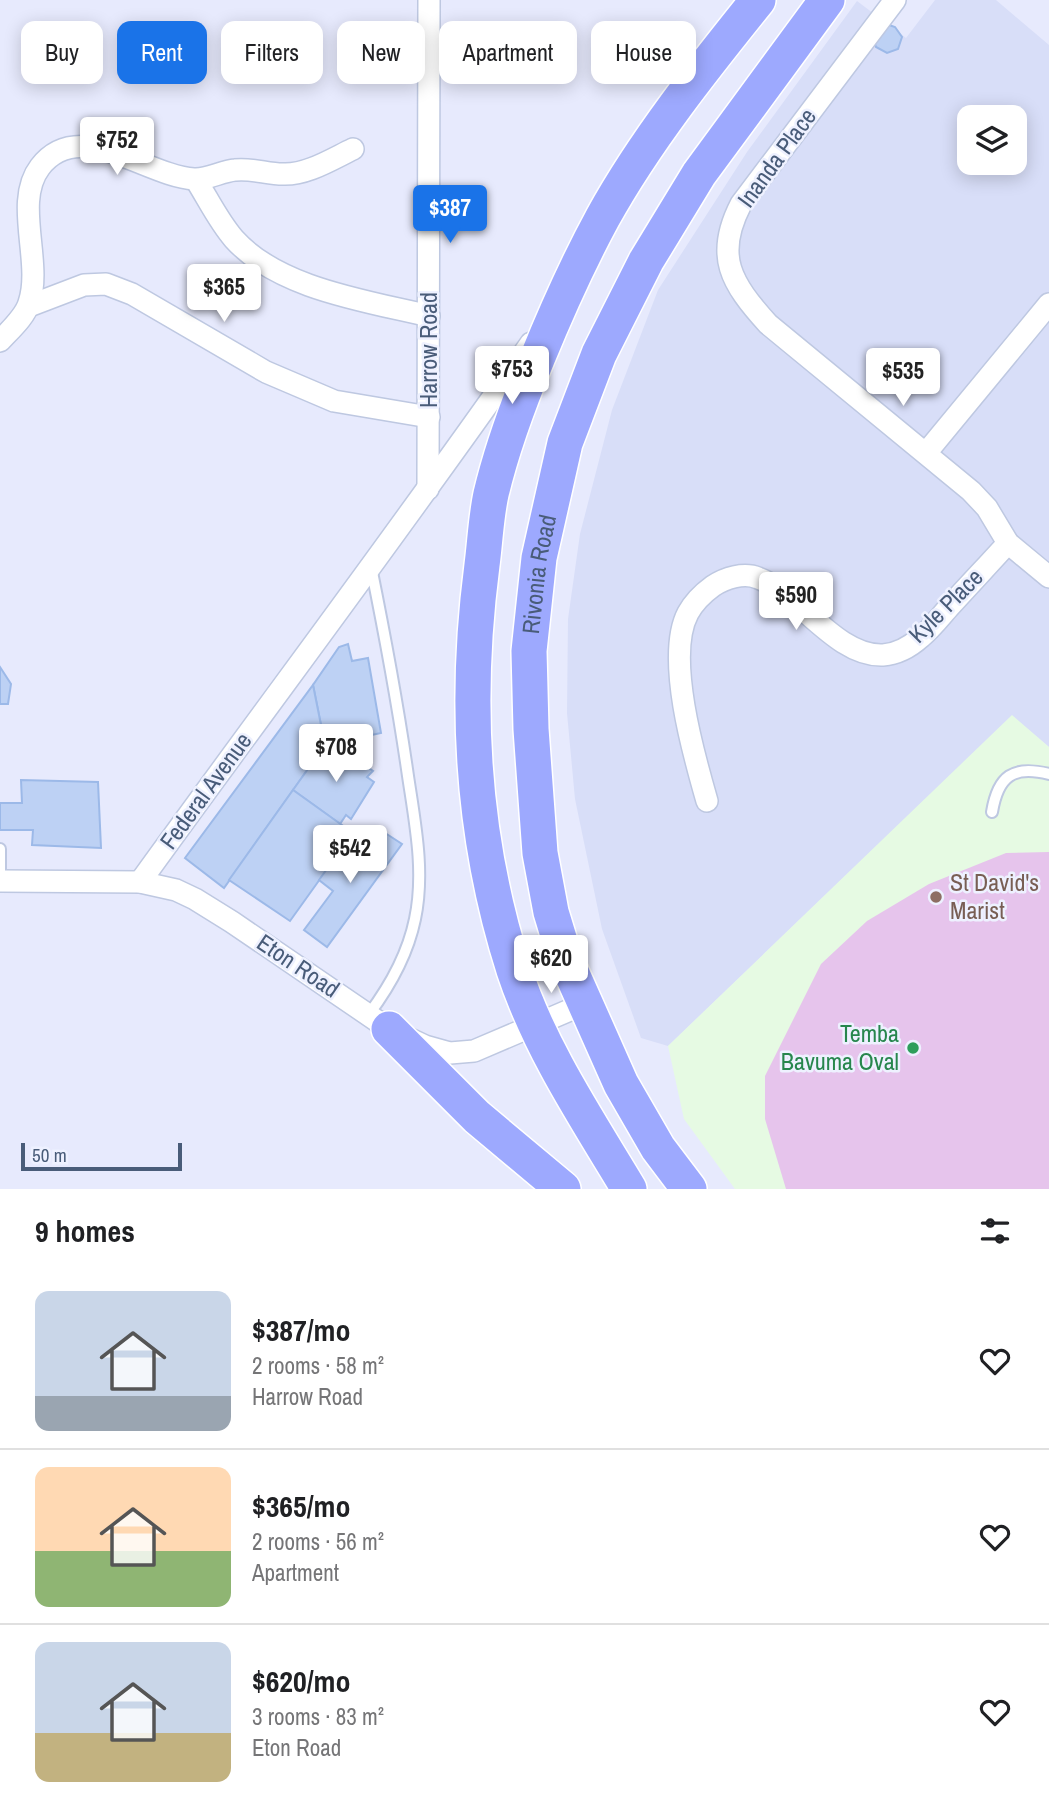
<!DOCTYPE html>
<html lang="en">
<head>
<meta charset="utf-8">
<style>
	:root { --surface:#fff; --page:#f2f2f2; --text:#202124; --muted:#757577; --line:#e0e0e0; --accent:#1a73e8 }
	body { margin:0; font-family:"Archivo Narrow",sans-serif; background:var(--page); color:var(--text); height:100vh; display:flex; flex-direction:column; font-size:26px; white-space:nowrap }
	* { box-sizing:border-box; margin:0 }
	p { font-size:23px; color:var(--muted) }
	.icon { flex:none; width:38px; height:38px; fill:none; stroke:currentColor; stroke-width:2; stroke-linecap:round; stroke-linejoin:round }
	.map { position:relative; height:1189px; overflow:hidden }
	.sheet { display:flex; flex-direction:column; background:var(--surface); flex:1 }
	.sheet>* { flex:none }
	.guide { position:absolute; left:21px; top:21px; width:1008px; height:63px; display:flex; gap:14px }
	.buttons { position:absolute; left:957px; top:105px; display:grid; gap:14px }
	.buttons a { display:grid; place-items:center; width:70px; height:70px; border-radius:14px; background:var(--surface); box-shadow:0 4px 18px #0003; font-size:35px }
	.scale { position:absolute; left:21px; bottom:18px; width:161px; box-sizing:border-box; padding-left:7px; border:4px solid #495c79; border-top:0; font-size:19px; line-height:24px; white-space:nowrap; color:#495c79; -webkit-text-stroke:5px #eef1ff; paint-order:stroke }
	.price { position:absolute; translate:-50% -60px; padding:0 16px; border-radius:7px; background:#fff; color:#222; font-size:23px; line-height:46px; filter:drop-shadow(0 2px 4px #0008) }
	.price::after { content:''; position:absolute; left:50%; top:42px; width:21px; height:16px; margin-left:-10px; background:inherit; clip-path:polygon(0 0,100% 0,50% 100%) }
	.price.on { background:var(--accent); color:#fff }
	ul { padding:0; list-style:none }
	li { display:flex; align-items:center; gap:21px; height:175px; padding:0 35px }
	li+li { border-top:2px solid var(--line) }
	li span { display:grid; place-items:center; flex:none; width:196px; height:140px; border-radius:14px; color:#555 }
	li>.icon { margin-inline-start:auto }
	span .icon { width:84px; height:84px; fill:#fffc; stroke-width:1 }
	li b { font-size:30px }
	h2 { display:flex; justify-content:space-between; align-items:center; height:84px; padding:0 35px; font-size:30px }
	.tag { padding:0 24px; border-radius:14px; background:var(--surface); box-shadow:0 4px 18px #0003; font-size:24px; line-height:63px }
	.tag.on { background:var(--accent); color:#fff }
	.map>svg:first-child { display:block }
	.residential { fill:#d8def8; fill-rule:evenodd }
	.education { fill:#e6fae3 }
	.green { fill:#e6c4ec }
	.building { fill:#bdd1f4; stroke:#9cb9e8; stroke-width:2 }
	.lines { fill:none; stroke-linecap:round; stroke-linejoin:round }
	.service-casing { stroke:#bec8e1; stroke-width:14 }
	.minor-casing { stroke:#bec8e1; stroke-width:24 }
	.primary-casing { stroke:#fff; stroke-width:38 }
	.service { stroke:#fff; stroke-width:10 }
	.minor { stroke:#fff; stroke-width:21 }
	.primary { stroke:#9da9fe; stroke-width:35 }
	.education-dot { fill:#8d6e63; stroke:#eef1ff; stroke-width:2.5 }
	.leisure-dot { fill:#2e9e5b; stroke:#eef1ff; stroke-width:2.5 }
	.labels { text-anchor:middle; stroke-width:5; stroke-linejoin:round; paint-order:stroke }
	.street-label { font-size:24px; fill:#495c79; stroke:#eef1ff }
	.education-label { font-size:24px; fill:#785e54; stroke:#eef1ff; text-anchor:start }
	.leisure-label { font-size:24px; fill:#27864d; stroke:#eef1ff; text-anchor:end }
</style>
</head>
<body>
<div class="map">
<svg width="1049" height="1189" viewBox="0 0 1049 1189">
	<rect width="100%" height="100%" fill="#e7eafd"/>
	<path class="residential" d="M935 0H996L1049 45V747L1012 716 668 1046 641 1038 602 929 575 799 567 713 568 619 580 534 612 410 658 290 747 152 857 1 906 38ZM970 117H1015V163H970Z"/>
	<polygon class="education" points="1012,715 1049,747 1049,1189 735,1189 684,1119 668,1046"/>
	<polygon class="green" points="1049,852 1049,1189 786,1189 765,1119 765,1076 821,964 867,921 929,884 1006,853"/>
	<g class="building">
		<polygon points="889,25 895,27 902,37 898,49 887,53 876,47 874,41"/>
		<polygon points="348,644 352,661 368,658 381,733 325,745 313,685 339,647"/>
		<polygon points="0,667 11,684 8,704 0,704"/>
		<polygon points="313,685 325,745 224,888 185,858"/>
		<polygon points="325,745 333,752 337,746 373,771 367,777 374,782 351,819 346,815 340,824 293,790"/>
		<polygon points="21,780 98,782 101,848 32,845 33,830 0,830 0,803 22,803"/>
		<polygon points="293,790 353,833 290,921 229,880"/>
		<polygon points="379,829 402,844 327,947 304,930 333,891 319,880 343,847 359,857"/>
	</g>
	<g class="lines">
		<defs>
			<g id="service">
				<path d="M992 812C998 776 1013 765 1049 774"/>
				<polyline points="0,849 0,881"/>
				<path d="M369 1014C390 986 408 953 415 919 425 872 415 823 408 776 398 706 385 636 371 567"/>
			</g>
			<g id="minor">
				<path d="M895 0 741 204C714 256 731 283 768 324L971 491 987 508 1008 543 1049 577"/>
				<path d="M196 180C208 199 219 222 234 239 279 289 367 301 429 316"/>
				<polyline points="29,306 84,285 106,284 132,294 266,372 334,401 429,417"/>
				<path d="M0 341C10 330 25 317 29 303 43 262 13 202 40 167 79 116 146 176 194 179 207 180 222 171 235 170 252 168 267 174 283 174 307 175 332 159 353 149"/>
				<polyline points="926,453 1049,304"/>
				<polyline points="428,489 429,0"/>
				<path d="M707 801C694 756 665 656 688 613 694 602 702 594 713 586 725 578 744 572 758 578 798 593 836 657 883 655 897 654 911 646 921 637 932 628 941 616 950 606 969 585 989 564 1008 543"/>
				<polyline points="0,881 140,882 176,890 195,899 232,922 389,1029 425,1046 450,1053 474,1051 584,1004"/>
				<path d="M140 882C270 702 404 525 531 343"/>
			</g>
			<g id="primary">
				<polyline points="389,1029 477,1117 563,1189"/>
				<path d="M629 1189C587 1119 540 1049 514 970 472 839 464 702 482 565 485 542 486 517 491 494 502 448 519 402 537 359 557 310 578 263 603 217 645 141 704 67 758 0"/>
				<path id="s1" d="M689 1189 658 1148 621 1084 565 958 551 912 540 853 531 729 529 651 539 558 565 443 599 354 646 261 699 174 827 0"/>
			</g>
		</defs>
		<use href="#service" class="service-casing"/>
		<use href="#minor" class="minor-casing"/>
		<use href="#primary" class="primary-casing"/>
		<use href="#service" class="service"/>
		<use href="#minor" class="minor"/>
		<use href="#primary" class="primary"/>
	</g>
	<circle class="education-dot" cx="936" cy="897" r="7"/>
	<circle class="leisure-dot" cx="913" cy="1048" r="7"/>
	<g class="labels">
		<g class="street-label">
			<text transform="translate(777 158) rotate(-54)" y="8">Inanda Place</text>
			<text transform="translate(429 350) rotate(-90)" y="8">Harrow Road</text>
			<text dy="8" stroke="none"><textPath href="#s1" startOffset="651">Rivonia Road</textPath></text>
			<text transform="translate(946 606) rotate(-45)" y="8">Kyle Place</text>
			<text transform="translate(206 791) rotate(-54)" y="8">Federal Avenue</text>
			<text transform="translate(298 966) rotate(34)" y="8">Eton Road</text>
		</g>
		<g class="education-label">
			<text x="950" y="891">St David's<tspan x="950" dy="28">Marist</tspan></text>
		</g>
		<g class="leisure-label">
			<text x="899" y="1042">Temba<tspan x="899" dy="28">Bavuma Oval</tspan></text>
		</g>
	</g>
</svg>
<div class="buttons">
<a><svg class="icon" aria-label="layers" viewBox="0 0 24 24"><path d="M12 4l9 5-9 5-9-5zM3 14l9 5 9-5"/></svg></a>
</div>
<div class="scale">50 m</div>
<b class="price" style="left:117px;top:177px">$752</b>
<b class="price on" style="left:450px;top:245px">$387</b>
<b class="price" style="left:224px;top:324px">$365</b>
<b class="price" style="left:512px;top:406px">$753</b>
<b class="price" style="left:903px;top:408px">$535</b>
<b class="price" style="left:796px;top:632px">$590</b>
<b class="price" style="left:336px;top:784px">$708</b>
<b class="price" style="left:350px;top:885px">$542</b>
<b class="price" style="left:551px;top:995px">$620</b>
<div class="guide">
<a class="tag">Buy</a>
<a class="tag on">Rent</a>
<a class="tag">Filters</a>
<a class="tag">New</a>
<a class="tag">Apartment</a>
<a class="tag">House</a>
</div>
</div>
<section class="sheet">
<h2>9 homes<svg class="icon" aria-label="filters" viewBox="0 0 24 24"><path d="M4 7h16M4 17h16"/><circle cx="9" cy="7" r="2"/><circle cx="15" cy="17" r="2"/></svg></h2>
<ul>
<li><span style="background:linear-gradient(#c9d6e8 75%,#9aa5b1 0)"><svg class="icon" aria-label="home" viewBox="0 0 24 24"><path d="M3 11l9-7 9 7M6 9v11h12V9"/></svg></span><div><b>$387/mo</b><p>2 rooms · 58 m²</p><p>Harrow Road</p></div><svg class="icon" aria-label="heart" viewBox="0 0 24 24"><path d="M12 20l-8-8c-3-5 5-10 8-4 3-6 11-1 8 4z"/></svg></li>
<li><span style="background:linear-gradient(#ffd9b3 60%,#8fb573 0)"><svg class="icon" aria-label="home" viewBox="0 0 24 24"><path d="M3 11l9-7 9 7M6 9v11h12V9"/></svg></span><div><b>$365/mo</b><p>2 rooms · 56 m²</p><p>Apartment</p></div><svg class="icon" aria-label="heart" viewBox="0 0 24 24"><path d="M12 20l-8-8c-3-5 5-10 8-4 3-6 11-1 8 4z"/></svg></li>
<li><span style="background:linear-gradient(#c9d6e8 65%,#c2b280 0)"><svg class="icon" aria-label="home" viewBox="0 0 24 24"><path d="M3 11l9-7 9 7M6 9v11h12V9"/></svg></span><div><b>$620/mo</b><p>3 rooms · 83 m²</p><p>Eton Road</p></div><svg class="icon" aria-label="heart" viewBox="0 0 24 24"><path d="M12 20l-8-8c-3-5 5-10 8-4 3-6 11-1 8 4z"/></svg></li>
</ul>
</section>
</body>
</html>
